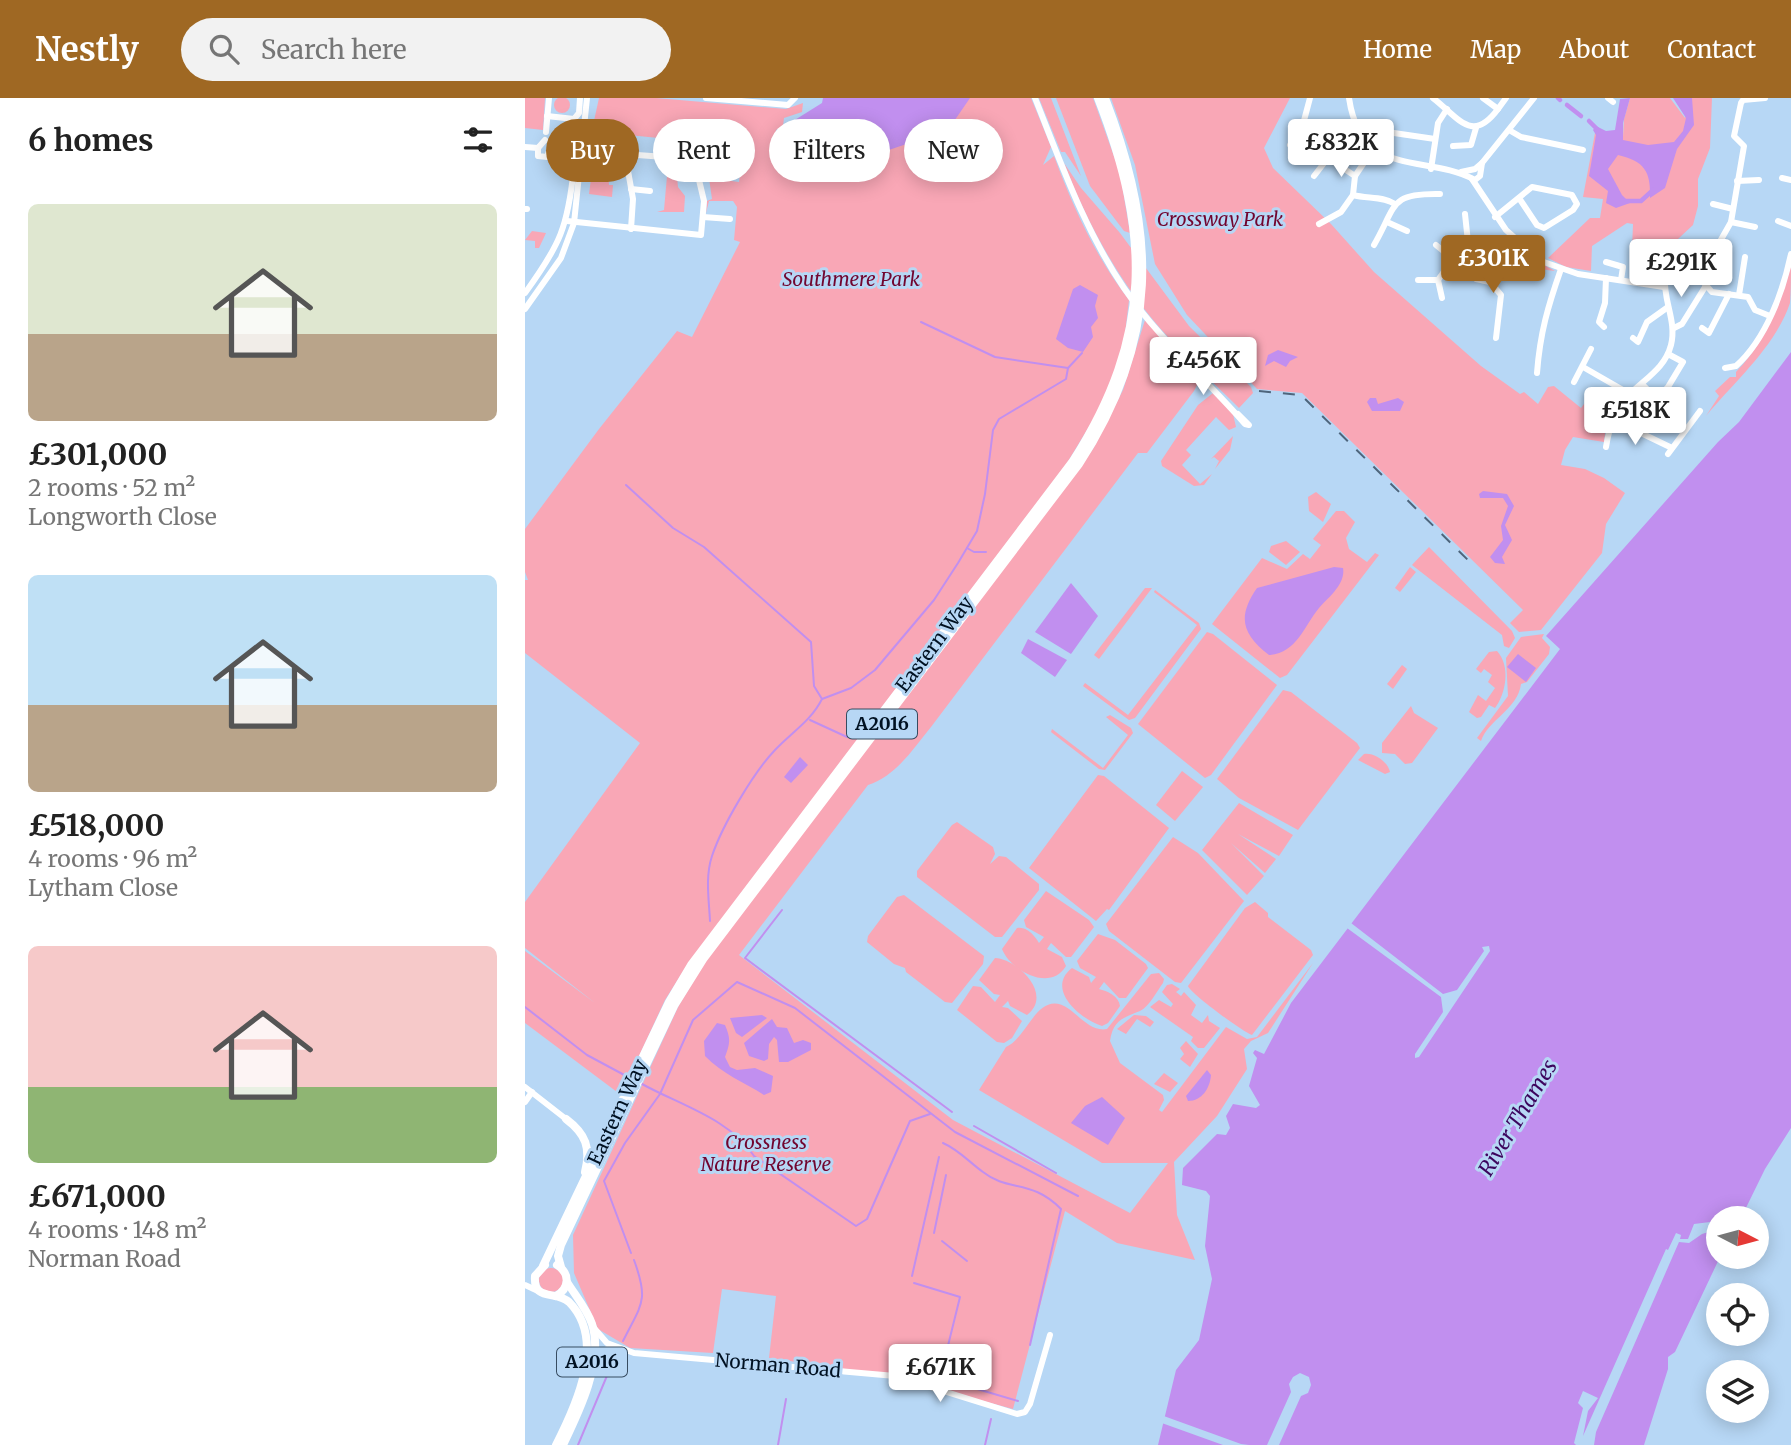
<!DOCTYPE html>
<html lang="en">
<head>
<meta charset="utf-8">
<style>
	:root { --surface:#fff; --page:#f2f2f2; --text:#222; --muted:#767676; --accent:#9f6823 }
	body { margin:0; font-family:Merriweather,serif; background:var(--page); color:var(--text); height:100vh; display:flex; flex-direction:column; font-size:26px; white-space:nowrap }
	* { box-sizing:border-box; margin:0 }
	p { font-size:23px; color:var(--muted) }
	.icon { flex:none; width:38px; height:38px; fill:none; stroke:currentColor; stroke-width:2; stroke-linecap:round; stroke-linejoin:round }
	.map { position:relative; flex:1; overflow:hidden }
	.details { display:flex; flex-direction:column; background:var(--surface); width:525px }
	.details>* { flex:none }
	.hud { position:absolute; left:21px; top:21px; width:665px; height:63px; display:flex; gap:14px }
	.needle { width:46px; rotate:96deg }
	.controls { position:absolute; left:1181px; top:1108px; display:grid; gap:14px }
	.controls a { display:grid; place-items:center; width:63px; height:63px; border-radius:50%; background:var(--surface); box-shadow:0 4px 18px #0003; font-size:35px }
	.price { position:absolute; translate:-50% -60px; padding:0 16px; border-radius:7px; background:#fff; color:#222; font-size:23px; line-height:46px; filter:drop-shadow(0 2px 4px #0008) }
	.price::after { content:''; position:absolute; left:50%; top:42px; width:21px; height:16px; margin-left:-10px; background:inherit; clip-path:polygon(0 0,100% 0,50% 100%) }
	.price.active { background:var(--accent); color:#fff }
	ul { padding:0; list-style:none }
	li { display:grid; align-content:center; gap:14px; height:371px; padding:0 28px }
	li span { display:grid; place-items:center; height:217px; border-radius:10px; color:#555 }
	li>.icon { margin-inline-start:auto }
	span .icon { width:126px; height:126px; fill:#fffc; stroke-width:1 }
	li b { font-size:30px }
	h2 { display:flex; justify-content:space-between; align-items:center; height:84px; padding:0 28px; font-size:30px }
	.chip { padding:0 24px; border-radius:32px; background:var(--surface); box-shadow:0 4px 18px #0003; font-size:24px; line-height:63px }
	.chip.active { background:var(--accent); color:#fff }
	header { display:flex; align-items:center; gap:42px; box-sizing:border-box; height:98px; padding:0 35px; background:var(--accent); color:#fff }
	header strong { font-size:33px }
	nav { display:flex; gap:38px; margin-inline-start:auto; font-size:24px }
	.search { width:490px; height:63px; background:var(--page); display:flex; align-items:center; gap:18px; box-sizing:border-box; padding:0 24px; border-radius:38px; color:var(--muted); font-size:26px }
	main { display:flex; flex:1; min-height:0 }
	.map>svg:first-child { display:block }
	.green { fill:#f9a7b6 }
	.water { fill:#c18fef }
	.pier { fill:#b7d7f5 }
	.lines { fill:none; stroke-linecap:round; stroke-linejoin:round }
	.stream { stroke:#c18fef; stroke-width:2 }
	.canal { stroke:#c18fef; stroke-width:4.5 }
	.minor { stroke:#fff; stroke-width:6 }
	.major { stroke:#fff; stroke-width:8 }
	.rail { stroke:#4e657c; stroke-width:2; stroke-dasharray:12 12; stroke-linecap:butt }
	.labels { text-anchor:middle; stroke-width:6; stroke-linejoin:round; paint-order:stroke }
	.shield { fill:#b7d7f5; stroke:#374c61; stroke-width:2 }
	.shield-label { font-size:18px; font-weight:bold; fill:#012 }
	.park-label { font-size:19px; font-style:italic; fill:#71052f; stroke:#b7d7f5 }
	.street-label { font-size:19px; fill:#012; stroke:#b7d7f5 }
	.water-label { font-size:21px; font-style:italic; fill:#3c055d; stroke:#b7d7f5 }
</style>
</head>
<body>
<header>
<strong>Nestly</strong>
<div class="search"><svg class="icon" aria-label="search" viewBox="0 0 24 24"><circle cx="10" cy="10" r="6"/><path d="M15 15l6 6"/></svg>Search here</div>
<nav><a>Home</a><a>Map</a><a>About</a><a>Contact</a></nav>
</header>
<main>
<section class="details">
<h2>6 homes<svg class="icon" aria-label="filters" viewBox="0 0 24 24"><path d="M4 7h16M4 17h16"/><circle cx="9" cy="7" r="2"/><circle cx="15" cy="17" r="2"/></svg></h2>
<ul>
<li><span style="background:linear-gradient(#dfe7d0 60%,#b9a48a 0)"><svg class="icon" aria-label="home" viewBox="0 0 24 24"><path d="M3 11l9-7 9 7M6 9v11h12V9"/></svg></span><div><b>£301,000</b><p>2 rooms · 52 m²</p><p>Longworth Close</p></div></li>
<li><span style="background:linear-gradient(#bfe0f5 60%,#b9a48a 0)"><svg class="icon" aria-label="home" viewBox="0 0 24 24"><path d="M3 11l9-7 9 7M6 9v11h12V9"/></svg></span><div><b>£518,000</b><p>4 rooms · 96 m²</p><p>Lytham Close</p></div></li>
<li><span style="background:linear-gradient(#f6c9c9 65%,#8fb573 0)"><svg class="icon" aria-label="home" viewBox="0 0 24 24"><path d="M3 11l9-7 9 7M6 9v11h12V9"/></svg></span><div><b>£671,000</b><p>4 rooms · 148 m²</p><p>Norman Road</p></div></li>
</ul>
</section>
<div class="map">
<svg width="1266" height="1347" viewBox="0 0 1266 1347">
	<rect width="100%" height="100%" fill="#b7d7f5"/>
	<g class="green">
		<circle cx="37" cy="7" r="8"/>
		<polygon points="0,0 20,0 18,32 0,30"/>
		<path d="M74 0H131L261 11 278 5 277 14 259 20 258 28 251 32 250 51 285 63 444 0H506L526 49 518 67 529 58C548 109 570 158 604 202L600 236 585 294 542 365 164 864 140 902 96 997 0 925V853L70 905 0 850V804L115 645 0 555V482H3L0 474V431L74 331 152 233 167 239 215 144 209 142 212 109 208 103H184L181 115 182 103 187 101 184 80 214 84 219 47 167 43 164 56 146 54 144 41 72 34 67 32Z"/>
		<polygon points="514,0 526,0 556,78 540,54 536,54"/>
		<polygon points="531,0 568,0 595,75 605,135 599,133 565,88"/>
		<polygon points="586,0 765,0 739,50 748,70 806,126 849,174 956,268 995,296 999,294 1013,306 1023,289 1029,288 1056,310 1062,302 1086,318 1081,328 1079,344 1048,339 1040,352 1036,367 1060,371 1079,380 1100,395 1081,426 1077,455 1016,532 994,534 985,525 998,512 777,295 732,291 662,217 630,166 610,67"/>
		<polygon points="1105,0 1145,0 1160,20 1166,0 1187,0 1185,50 1173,81 1173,108 1168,127 1140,153 1125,158 1107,151 1108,126 1102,125 1067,148 1066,173 1041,169 1023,160 1065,120 1075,120 1078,101 1058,99 1070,35 1098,39 1099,21"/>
		<path d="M539 65 556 90 595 135 664 228 726 289 728 295 714 310C689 285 666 264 643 239 596 188 564 129 539 65Z"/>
		<polygon points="151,69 153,89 160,98 159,114 132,114 139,112 142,78 146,70"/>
		<polygon points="67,73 83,73 84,87 88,87 87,99 64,96"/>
		<polygon points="7,133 21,135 14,150 10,150 10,143 0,142"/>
		<polygon points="995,157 1001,157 1030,173 1006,170 1004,175 994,173 973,180"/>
		<path d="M1266 167C1266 179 1266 194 1265 205 1250 249 1210 283 1181 318L1194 298 1190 293 1205 279H1211V274C1239 245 1256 207 1266 167Z"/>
		<path d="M620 222 670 277 673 285 669 293 622 355H613L406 629C388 651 371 678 343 687L214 857 428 1022 605 1115 643 1065H577L454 992 481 949C503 940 513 889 544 911 555 919 567 934 582 931L626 876 634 875 639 881 638 885C632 893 624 909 615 913 598 920 588 922 585 943L595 965 638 997 639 1002 634 1012 637 1014 701 929 722 941 732 939 788 865 743 935 726 943 719 951 722 971 692 1018 649 1064 652 1117 670 1162 592 1145 540 1113 488 1311 361 1277 244 1260 251 1198 197 1191 188 1255 105 1250 73 1231 49 1175 48 1137 154 907 181 863 568 351 598 292Z"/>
		<polygon points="688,295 708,316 711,329 704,332 691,319 661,352 666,357 657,367 675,386 687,376 679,387 669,388 637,368 636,363 673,307"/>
		<polygon points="708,338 705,352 690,371 694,363 689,359 686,361"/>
		<polygon points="791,394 806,406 798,424 784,413 783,399"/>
		<polygon points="811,413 819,413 830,424 821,440 824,451 842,464 850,455 854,457 762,577 755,580 687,526 737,460 762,471 778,456 785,461 796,447 788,441"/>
		<polygon points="761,443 775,454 761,467 744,454 746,448"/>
		<polygon points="904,449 987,533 990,540 984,550 979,548 977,537 887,467"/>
		<polygon points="885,469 891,474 875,494 870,490"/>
		<polygon points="620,490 627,490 574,561 569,557"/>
		<polygon points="630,492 674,525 676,531 610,620 604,622 558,588 560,585 603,617 672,527 629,494"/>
		<polygon points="682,534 688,536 752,587 686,677 680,680 613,626"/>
		<path d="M1019 536 1017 540 1025 549 1024 556 1002 584 996 586C993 611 963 622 956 643L952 640 983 598 981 560 996 539Z"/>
		<path d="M972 553C986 568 981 596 970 610L964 607 956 619 952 620 944 614 953 597 961 603 970 590 963 584 967 577 959 571 956 575 951 571 964 554Z"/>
		<polygon points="877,567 882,571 868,591 862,586"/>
		<polygon points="758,592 766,594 832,645 835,650 773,732 714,700 692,681"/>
		<polygon points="886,608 889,615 913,630 887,665 880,666 870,656 857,655 857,645"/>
		<polygon points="585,617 606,630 608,635 580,672 574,671 526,634 527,631 578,670 603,637 581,619"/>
		<path d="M839 656C849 654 863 664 865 674L860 676 833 662Z"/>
		<polygon points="657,673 678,689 650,723 631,707"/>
		<polygon points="573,677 579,678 644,730 584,812 582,811 571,823 504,770"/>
		<polygon points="714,705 768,737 754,758 713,736 751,761 740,775 706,745 739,778 722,797 677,752"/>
		<polygon points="432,724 468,749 470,756 465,766 474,758 481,759 514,786 514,792 477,839 470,839 392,779 392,773 427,727"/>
		<polygon points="648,739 673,755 719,803 656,885 650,884 584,833 581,826"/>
		<path d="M521 793 564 822 569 829 546 859H541L526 845 522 851 537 859 541 868C525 895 485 872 477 851L492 830C502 828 510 838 514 845L519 839 501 829 499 822Z"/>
		<polygon points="379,797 459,858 458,866 427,905 420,904 381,874 380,870 369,866 342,844 343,838 372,799"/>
		<path d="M730 804 743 815V819L786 852 788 857 727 937C718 934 665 895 663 888L720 810Z"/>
		<path d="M573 836 590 842 621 866 623 870 601 900H594L579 884 574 891C582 893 594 898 595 908L583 925 577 928C555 921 520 891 547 870L564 879 566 885 571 879 555 870 552 863Z"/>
		<path d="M470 860C492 861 529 896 502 917L485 908 483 903 477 909 483 910 497 923 487 940 479 945 472 944 432 912 448 888 456 889 470 904 475 897 469 896 454 882Z"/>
		<polygon points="647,886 655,891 651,894 656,898 659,894 671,907 666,917 677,925 683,917 684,923 695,930 679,950 673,950 666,943 668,939 625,909 634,902 646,909 648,906 637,894 642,887"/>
		<polygon points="609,917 621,918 629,924 625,929 612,921 601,936 592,931"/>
		<polygon points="661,943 673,956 665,969 655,961 659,956 655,950"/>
		<polygon points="639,975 653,985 645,994 629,986"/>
		<circle cx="26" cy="1182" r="12"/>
	</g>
	<g class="water">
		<polygon points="298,0 445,0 423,32 349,57 306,64 286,63 262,54 265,25 297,5"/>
		<path d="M1105 0 1098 25V42L1123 47 1149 44 1158 33 1161 20 1148 0H1167L1169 27 1152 51 1140 90 1125 100C1126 73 1119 63 1093 57L1083 71 1097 97 1105 105 1091 110 1081 105 1083 93 1064 78 1071 37 1068 32 1071 28 1081 33 1090 32 1095 1Z"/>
		<polygon points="555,187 573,197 570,208 573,220 566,229 568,239 558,254 543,250 531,241 548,191"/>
		<polygon points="753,252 773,259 765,263 761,269 749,263 740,268 743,257"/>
		<polygon points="1266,254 1266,1030 1240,1071 1216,1120 1194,1120 1195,1159 1150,1254 1143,1259 1143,1271 1119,1347 633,1347 651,1272 674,1242 687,1181 680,1148 685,1098 681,1093 657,1087 658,1070 692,1036 701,1037 705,1030 701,1018 708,1006 731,1010 735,1007 724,988 732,960 728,955 730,952 739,956 766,905 1035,551 1021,538 1193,344 1214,324"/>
		<polygon points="845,300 851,300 853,306 873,300 879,304 875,313 847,313 842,304"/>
		<polygon points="958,393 982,396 989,408 980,427 987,442 977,459 980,466 970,465 965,459 978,442 976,428 983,408 978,400 955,400 954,396"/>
		<path d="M809 469 818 470C821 486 803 500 794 510 779 528 772 555 744 557 717 536 712 519 732 490Z"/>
		<polygon points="546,485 573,518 546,556 510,534"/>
		<polygon points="503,541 542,562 530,579 496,555"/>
		<polygon points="993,556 1011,570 1001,584 982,569"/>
		<polygon points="275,659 283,667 266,685 259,679"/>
		<polygon points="237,917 242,920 217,939 211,935 205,920"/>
		<polygon points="247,921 252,929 262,930 269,945 278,942 286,945 286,952 263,964 254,964 252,942 249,939 244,946 243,961 239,963 224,958 219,945"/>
		<path d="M192 925 200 927C206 941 205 945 200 959L205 969 212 972 230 970 248 978 246 994 239 997C219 984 197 976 180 958L179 943Z"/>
		<path d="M682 972 686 977C685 990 677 1003 663 1003L661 998Z"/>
		<polygon points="577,999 600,1020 583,1047 546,1025 560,1008"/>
	</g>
	<g class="pier">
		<polygon points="826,825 918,896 932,892 959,853 957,849 964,848 965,853 894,959 890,960 890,956 918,914 916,899 822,830"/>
		<polygon points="1193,1123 1193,1131 1177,1136 1164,1145 1154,1144 1071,1334 1069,1347 1051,1347 1049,1345 1058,1310 1053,1305 1058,1293 1073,1300 1063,1313 1058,1338 1141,1151 1143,1152 1151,1135 1156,1137 1155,1141 1163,1141 1169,1126"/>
		<polygon points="775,1275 784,1279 786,1287 783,1295 776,1298 754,1347 742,1347 766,1294 764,1286 768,1279"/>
		<polygon points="636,1317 716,1346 724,1347 698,1347 634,1324"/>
	</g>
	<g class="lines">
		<g class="stream">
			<polyline points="396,224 470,259 543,270"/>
			<polyline points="101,387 148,430 179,449 286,544 289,588 297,601"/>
			<polyline points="442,450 449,454 461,454"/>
			<polyline points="285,622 322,639"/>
			<polyline points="257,812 220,860 427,1014"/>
			<path d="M185 823C184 802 180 779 187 758 197 728 228 675 250 652 267 634 286 623 297 601L326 590 350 572 409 502 433 465 452 433 460 396 468 332 474 321 541 281 543 270 557 255"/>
			<polyline points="0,909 62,957 103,979"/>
			<path d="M117 986C155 1007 205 1021 229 1058L331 1128 342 1121 385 1023 405 1016"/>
			<polyline points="449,1028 531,1075"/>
			<path d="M418 1045C434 1052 444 1064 458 1074 483 1094 507 1081 536 1111L505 1247"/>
			<polyline points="409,1135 421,1077"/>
			<polyline points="417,1143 442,1163"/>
			<polyline points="106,1155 79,1083 100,1045 135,996 168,922 212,884 270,910 430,1034 553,1098"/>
			<polyline points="387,1178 414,1059"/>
			<polyline points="389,1185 435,1199 415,1280"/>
			<path d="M98 1243C117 1205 124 1203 109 1162"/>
			<polyline points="398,1279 415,1280 493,1303"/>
			<polyline points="53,1347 89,1261"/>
			<polyline points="253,1347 261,1301"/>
			<polyline points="460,1347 466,1321"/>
		</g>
		<g class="canal">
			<polyline points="1033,0 1035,2"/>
			<polyline points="1042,7 1056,18"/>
			<polyline points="1064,23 1073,32"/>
			<polyline points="1098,103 1116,103 1128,92"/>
		</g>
		<g class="minor">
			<polyline points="181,0 263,7 270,0"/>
			<path d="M510 0C536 65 559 131 599 190 633 240 681 281 720 326L724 327 713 316"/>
			<polyline points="785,0 777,30 803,60 830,78"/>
			<path d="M824 0C836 82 900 55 950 82L955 78 957 65"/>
			<path d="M908 0C934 20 947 46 973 11L958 0"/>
			<polyline points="1083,0 1088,4"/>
			<polyline points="1240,0 1218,2 1216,5 1209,38 1219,48 1206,124 1189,154 1179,185 1187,194 1223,199 1230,212 1245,218"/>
			<polyline points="973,11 981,0"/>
			<polyline points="22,18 49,21"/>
			<polyline points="49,21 54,15 55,0"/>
			<polyline points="984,32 996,39 1058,52"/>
			<polyline points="21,34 24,0"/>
			<polyline points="862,34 910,41"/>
			<polyline points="788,41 802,30"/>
			<polyline points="765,47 777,30"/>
			<polyline points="928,48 946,47 951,30"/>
			<polyline points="0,49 13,50 20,42"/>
			<polyline points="13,50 13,58 22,59 26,47"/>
			<polyline points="71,54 140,59"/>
			<polyline points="100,56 108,101 106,131"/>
			<polyline points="906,71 913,25 922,11"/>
			<polyline points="936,74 950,71 957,65 1009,0"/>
			<polyline points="789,78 803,60"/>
			<polyline points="1257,80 1266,82"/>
			<polyline points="947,81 981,132 1016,163 1053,176 1139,189"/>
			<polyline points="1212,83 1234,82"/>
			<polyline points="106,91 125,93"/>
			<path d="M828 97C842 101 858 98 870 106"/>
			<polyline points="1188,106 1208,111"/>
			<polyline points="0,111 2,111"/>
			<polyline points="940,116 943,144 928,161 951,181 965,184 996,149"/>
			<polyline points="178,119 205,121"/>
			<polyline points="970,119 1007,89 1047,97 1052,106 1048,112 1019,130 1012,127 994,100"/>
			<polyline points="42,123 176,137 179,103 169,61 209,65"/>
			<polyline points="1253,123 1266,128"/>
			<polyline points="862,124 882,133"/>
			<polyline points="1206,124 1230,129"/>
			<polyline points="794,126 816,114 828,97 830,78 849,50"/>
			<polyline points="943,144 963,146"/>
			<path d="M849 147C872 107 864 95 915 96"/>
			<polyline points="1081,164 1098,169 1096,182"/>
			<polyline points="893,182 913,182 928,161 911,147"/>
			<polyline points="913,182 917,200"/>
			<polyline points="965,184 976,197 971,240"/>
			<path d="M0 195C35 147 43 129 49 69 51 53 54 36 49 21"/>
			<polyline points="1214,197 1220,159"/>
			<polyline points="0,211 36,160 49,125 62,0"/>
			<polyline points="1079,229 1074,224 1080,205 1081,180"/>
			<polyline points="1149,230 1157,226 1180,189"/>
			<polyline points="1177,230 1184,235 1204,196"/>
			<polyline points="1108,240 1113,244 1122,224 1143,209"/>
			<polyline points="1058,269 1105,296"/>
			<path d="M1200 270 1211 268C1241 241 1258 194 1266 156"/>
			<path d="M1012 275C1015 235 1023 208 1036 171"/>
			<polyline points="1049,284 1066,251"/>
			<polyline points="1118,287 1132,301"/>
			<polyline points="1123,311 1143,289 1158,264 1143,256"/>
			<polyline points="1089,322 1147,350"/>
			<path d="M1081 349C1084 330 1091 310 1105 296 1121 280 1140 270 1146 247 1152 223 1138 203 1140 179L1171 161 1185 164"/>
			<polyline points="1143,356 1175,313"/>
			<polyline points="0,989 41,1021"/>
			<polyline points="0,1004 7,994"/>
			<polyline points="0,1187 13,1193"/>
			<polyline points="69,1230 82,1245 109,1255 370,1278 492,1316 500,1314 505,1306 525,1237"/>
			<polyline points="70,1260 74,1254 88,1249"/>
		</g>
		<g class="major">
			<path d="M41 1021C61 1036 66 1050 60 1074"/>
			<path d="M20 1167 10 1178C8 1204 31 1192 44 1204 82 1242 51 1308 31 1347"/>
			<path d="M18 1168 144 904 166 867 548 363C628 237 626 136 573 0"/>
			<path d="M36 1169 33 1158 36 1147 149 908 179 860 554 366C635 242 632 134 580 0"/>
			<path d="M31 1198C44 1191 46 1176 32 1167"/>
			<path d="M38 1347C54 1314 79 1263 67 1226 62 1211 50 1197 42 1184"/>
		</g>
		<polyline class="rail" points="734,293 776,297 950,469"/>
	</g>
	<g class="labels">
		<g class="shield">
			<rect x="322" y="611.5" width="70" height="29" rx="5"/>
			<rect x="32" y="1249.5" width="70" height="29" rx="5"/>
		</g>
		<g class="shield-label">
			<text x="357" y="632">A2016</text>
			<text x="67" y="1270">A2016</text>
		</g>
		<g class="park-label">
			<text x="695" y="128">Crossway Park</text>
			<text x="326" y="188">Southmere Park</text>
			<text x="241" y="1051">Crossness<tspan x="241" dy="22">Nature Reserve</tspan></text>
		</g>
		<g class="street-label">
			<text transform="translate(409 546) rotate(-53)" y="7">Eastern Way</text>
			<text transform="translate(92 1014) rotate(-65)" y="7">Eastern Way</text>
			<text transform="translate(253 1267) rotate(5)" y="7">Norman Road</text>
		</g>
		<g class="water-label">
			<text transform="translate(993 1020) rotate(-59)" y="7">River Thames</text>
		</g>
	</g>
</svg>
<div class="controls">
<a><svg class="needle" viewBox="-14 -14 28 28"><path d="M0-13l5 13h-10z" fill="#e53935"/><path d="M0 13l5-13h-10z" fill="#767676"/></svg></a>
<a><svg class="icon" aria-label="locate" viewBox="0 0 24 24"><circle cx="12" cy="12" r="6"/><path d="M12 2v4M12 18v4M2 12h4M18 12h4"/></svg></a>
<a><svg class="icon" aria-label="layers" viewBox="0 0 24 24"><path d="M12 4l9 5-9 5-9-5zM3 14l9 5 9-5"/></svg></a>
</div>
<b class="price" style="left:816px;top:81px">£832K</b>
<b class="price active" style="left:968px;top:197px">£301K</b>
<b class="price" style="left:1156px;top:201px">£291K</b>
<b class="price" style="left:678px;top:299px">£456K</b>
<b class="price" style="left:1110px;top:349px">£518K</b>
<b class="price" style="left:415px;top:1306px">£671K</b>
<div class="hud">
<a class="chip active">Buy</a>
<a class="chip">Rent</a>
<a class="chip">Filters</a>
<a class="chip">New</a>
</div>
</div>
</main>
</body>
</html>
